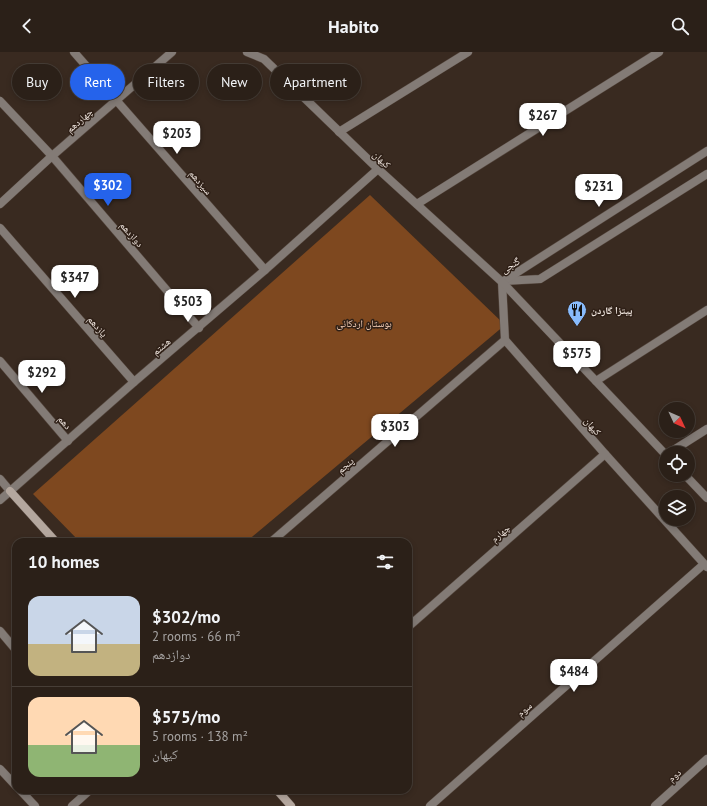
<!DOCTYPE html>
<html lang="en">
<head>
<meta charset="utf-8">
<style>
	:root { --surface:#2b2018; --page:#372d25; --text:#f1f3f6; --muted:#a6a3a2; --line:#473e37; --accent:#2563eb }
	body { margin:0; font-family:"PT Sans","Noto Naskh Arabic",sans-serif; background:var(--page); color:var(--text); height:100vh; display:flex; flex-direction:column; font-size:15px; white-space:nowrap }
	* { box-sizing:border-box; margin:0 }
	p { font-size:13px; color:var(--muted) }
	.icon { flex:none; width:22px; height:22px; fill:none; stroke:currentColor; stroke-width:2; stroke-linecap:round; stroke-linejoin:round }
	.map { position:relative; flex:1; overflow:hidden }
	.drawer { position:absolute; left:12px; top:486px; width:400px; height:256px; display:flex; flex-direction:column; background:var(--surface); border-radius:12px; box-shadow:0 2px 6px #0003,0 0 0 1px var(--line) }
	.drawer>* { flex:none }
	.top-card { position:absolute; left:12px; top:12px; width:400px; height:36px; display:flex; gap:8px }
	.needle { width:26px; rotate:134deg }
	.buttons { position:absolute; left:659px; top:350px; display:grid; gap:8px }
	.buttons a { display:grid; place-items:center; width:36px; height:36px; border-radius:50%; background:var(--surface); box-shadow:0 2px 6px #0003,0 0 0 1px var(--line); font-size:20px }
	.price { position:absolute; translate:-50% -34px; padding:0 9px; border-radius:8px; background:#fff; color:#222; font-size:13px; line-height:26px; filter:drop-shadow(0 1px 2px #0008) }
	.price::after { content:''; position:absolute; left:50%; top:24px; width:12px; height:9px; margin-left:-6px; background:inherit; clip-path:polygon(0 0,100% 0,50% 100%) }
	.price.on { background:var(--accent); color:#fff }
	ul { padding:0; list-style:none }
	li { display:flex; align-items:center; gap:12px; height:100px; padding:0 16px }
	li+li { border-top:1px solid var(--line) }
	li span { display:grid; place-items:center; flex:none; width:112px; height:80px; border-radius:12px; color:#555 }
	li>.icon { margin-inline-start:auto }
	span .icon { width:48px; height:48px; fill:#fffc; stroke-width:1 }
	li b { font-size:17px }
	h2 { display:flex; justify-content:space-between; align-items:center; height:48px; padding:0 16px; font-size:17px }
	.pill { padding:0 14px; border-radius:18px; background:var(--surface); box-shadow:0 2px 6px #0003,0 0 0 1px var(--line); font-size:14px; line-height:36px }
	.pill.on { background:var(--accent); color:#fff }
	header { display:flex; justify-content:space-between; align-items:center; height:52px; padding:0 16px; background:var(--surface); font-size:18px; font-weight:800 }
	.map>svg:first-child { display:block }
	.green { fill:#7e481f }
	.lines { fill:none; stroke-linecap:round; stroke-linejoin:round }
	.minor-casing { stroke:#56483f; stroke-width:9 }
	.tertiary-casing { stroke:#56483f; stroke-width:9 }
	.secondary-casing { stroke:#56483f; stroke-width:9 }
	.minor { stroke:#837b76; stroke-width:8 }
	.tertiary { stroke:#837b76; stroke-width:8 }
	.secondary { stroke:#b4a79e; stroke-width:8 }
	.labels { text-anchor:middle; stroke-width:3; stroke-linejoin:round; paint-order:stroke }
	.street-label { font-size:10px; fill:#f0e6df; stroke:#2f2017 }
	.poi-label { font-size:10px; font-weight:bold; fill:#f0e6df; stroke:#2f2017; text-anchor:start }
	.park-label { font-size:10px; fill:#fcd5bc; stroke:#2f2017 }
</style>
</head>
<body>
<header><svg class="icon" aria-label="back" viewBox="0 0 24 24"><path d="M15 5l-7 7 7 7"/></svg>Habito<svg class="icon" aria-label="search" viewBox="0 0 24 24"><circle cx="10" cy="10" r="6"/><path d="M15 15l6 6"/></svg></header>
<div class="map">
<svg width="707" height="754" viewBox="0 0 707 754">
	<rect width="100%" height="100%" fill="#392a20"/>
	<polygon class="green" points="370,143 505,273 246,490 80,490 33,442"/>
	<g class="lines">
		<defs>
			<g id="minor">
				<polyline points="74,0 265,218"/>
				<polyline points="247,0 264,7 378,117 502,230 505,288 605,402 707,515"/>
				<polyline points="0,49 52,104 199,276"/>
				<polyline points="339,80 468,0"/>
				<polyline points="0,152 52,104 172,0"/>
				<polyline points="417,152 659,0"/>
				<polyline points="0,176 134,330"/>
				<polyline points="502,229 540,227 707,122"/>
				<polyline points="502,230 707,99"/>
				<polyline points="0,309 68,389"/>
				<polyline points="596,329 707,258"/>
				<polyline points="669,401 707,377"/>
				<polyline points="0,427 10,439"/>
				<polyline points="0,448 134,330 265,218 378,117"/>
				<polyline points="271,490 505,288"/>
				<polyline points="408,575 605,402"/>
				<polyline points="0,579 16,598"/>
				<polyline points="0,717 16,734"/>
				<polyline points="20,738 35,754"/>
				<polyline points="72,754 90,738"/>
				<polyline points="430,754 704,512"/>
				<polyline points="655,754 707,707"/>
			</g>
			<g id="tertiary">
				<polyline points="502,230 666,403"/>
				<polyline points="685,423 707,446"/>
			</g>
			<g id="secondary">
				<polyline points="10,439 56,490"/>
				<polyline points="277,738 291,754"/>
			</g>
		</defs>
		<use href="#minor" class="minor-casing"/>
		<use href="#tertiary" class="tertiary-casing"/>
		<use href="#secondary" class="secondary-casing"/>
		<use href="#minor" class="minor"/>
		<use href="#tertiary" class="tertiary"/>
		<use href="#secondary" class="secondary"/>
	</g>
	<defs>
		<symbol id="restaurant-pin" viewBox="-11 -11 22 30"><path d="M0 17L-7.5 6A9.5 9.5 0 1 1 7.5 6Z" fill="#88bbfc" stroke="#2f2017"/><path d="M-5-6h1v4h1v-4h1v4h1v-4h1v5L-1.5 .5V6h-2V.5L-5-1ZM5-6V6H3V1.5H1.5Q1.5-4 5-6Z" fill="#111"/></symbol>
	</defs>
	<g fill-rule="evenodd">
		<use href="#restaurant-pin" x="566" y="247" width="22" height="30"/>
	</g>
	<g class="labels">
		<g class="street-label">
			<text transform="translate(79 68) rotate(-41)" y="4">چهاردهم</text>
			<text transform="translate(382 107) rotate(43)" y="4">کیهان</text>
			<text transform="translate(201 130) rotate(49)" y="4">سیزدهم</text>
			<text transform="translate(132 182) rotate(49)" y="4">دوازدهم</text>
			<text transform="translate(510 213) rotate(-32)" y="4">گنجی</text>
			<text transform="translate(98 274) rotate(49)" y="4">یازدهم</text>
			<text transform="translate(161 294) rotate(-40)" y="4">هشتم</text>
			<text transform="translate(65 370) rotate(49)" y="4">دهم</text>
			<text transform="translate(593 374) rotate(49)" y="4">کیهان</text>
			<text transform="translate(345 413) rotate(-41)" y="4">پنجم</text>
			<text transform="translate(500 481) rotate(-41)" y="4">چهارم</text>
			<text transform="translate(524 657) rotate(-41)" y="4">سوم</text>
			<text transform="translate(674 723) rotate(-42)" y="4">دوم</text>
		</g>
		<g class="poi-label">
			<text x="591" y="262">پیتزا گاردن</text>
		</g>
		<g class="park-label">
			<text x="364" y="275">بوستان اردکانی</text>
		</g>
	</g>
</svg>
<div class="buttons">
<a><svg class="needle" viewBox="-14 -14 28 28"><path d="M0-13l5 13h-10z" fill="#e53935"/><path d="M0 13l5-13h-10z" fill="#a6a3a2"/></svg></a>
<a><svg class="icon" aria-label="locate" viewBox="0 0 24 24"><circle cx="12" cy="12" r="6"/><path d="M12 2v4M12 18v4M2 12h4M18 12h4"/></svg></a>
<a><svg class="icon" aria-label="layers" viewBox="0 0 24 24"><path d="M12 4l9 5-9 5-9-5zM3 14l9 5 9-5"/></svg></a>
</div>
<b class="price" style="left:543px;top:85px">$267</b>
<b class="price" style="left:177px;top:103px">$203</b>
<b class="price on" style="left:108px;top:155px">$302</b>
<b class="price" style="left:599px;top:156px">$231</b>
<b class="price" style="left:75px;top:247px">$347</b>
<b class="price" style="left:188px;top:271px">$503</b>
<b class="price" style="left:577px;top:323px">$575</b>
<b class="price" style="left:42px;top:342px">$292</b>
<b class="price" style="left:395px;top:396px">$303</b>
<b class="price" style="left:574px;top:641px">$484</b>
<div class="top-card">
<a class="pill">Buy</a>
<a class="pill on">Rent</a>
<a class="pill">Filters</a>
<a class="pill">New</a>
<a class="pill">Apartment</a>
</div>
<section class="drawer">
<h2>10 homes<svg class="icon" aria-label="filters" viewBox="0 0 24 24"><path d="M4 7h16M4 17h16"/><circle cx="9" cy="7" r="2"/><circle cx="15" cy="17" r="2"/></svg></h2>
<ul>
<li><span style="background:linear-gradient(#c9d6e8 60%,#c2b280 0)"><svg class="icon" aria-label="home" viewBox="0 0 24 24"><path d="M3 11l9-7 9 7M6 9v11h12V9"/></svg></span><div><b>$302/mo</b><p>2 rooms · 66 m²</p><p>دوازدهم</p></div></li>
<li><span style="background:linear-gradient(#ffd9b3 60%,#8fb573 0)"><svg class="icon" aria-label="home" viewBox="0 0 24 24"><path d="M3 11l9-7 9 7M6 9v11h12V9"/></svg></span><div><b>$575/mo</b><p>5 rooms · 138 m²</p><p>کیهان</p></div></li>
</ul>
</section>
</div>
</body>
</html>
